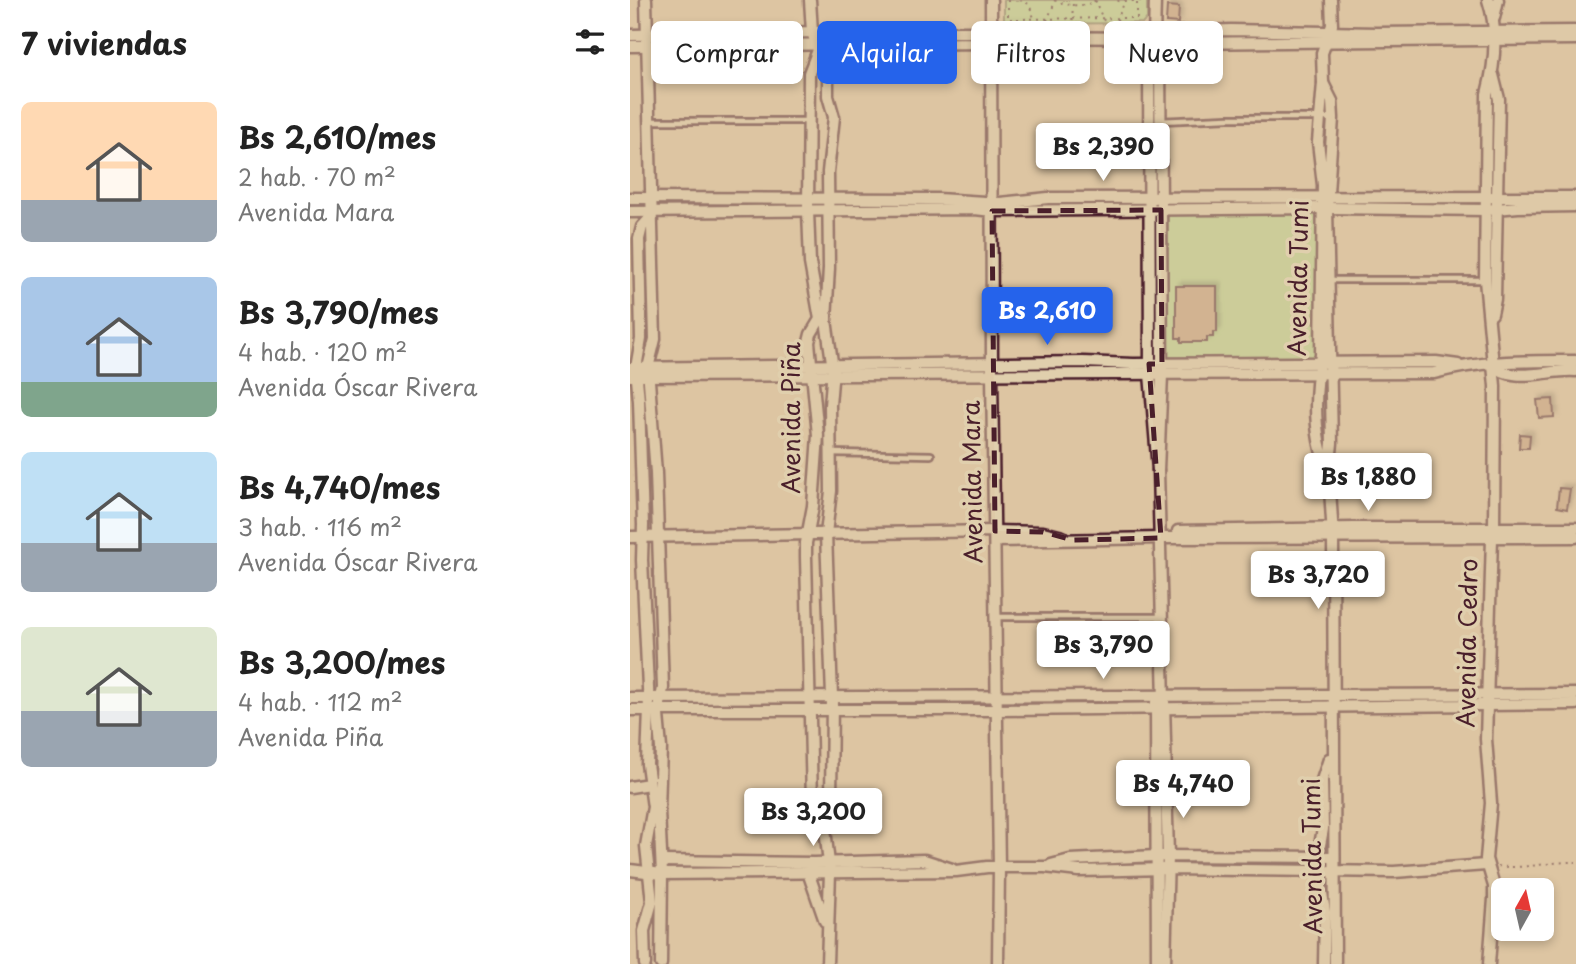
<!DOCTYPE html>
<html lang="es">
<head>
<meta charset="utf-8">
<style>
	:root { --surface:#fff; --page:#f2f2f2; --text:#222; --muted:#767676; --accent:#2563eb }
	body { margin:0; font-family:"Playpen Sans",sans-serif; background:var(--page); color:var(--text); height:100vh; display:flex; flex-direction:column; font-size:26px; white-space:nowrap }
	* { box-sizing:border-box; margin:0 }
	p { font-size:23px; color:var(--muted) }
	.icon { flex:none; width:38px; height:38px; fill:none; stroke:currentColor; stroke-width:2; stroke-linecap:round; stroke-linejoin:round }
	.map { position:relative; flex:1; overflow:hidden }
	.sheet { display:flex; flex-direction:column; background:var(--surface); width:630px }
	.sheet>* { flex:none }
	.hud { position:absolute; left:21px; top:21px; width:665px; height:63px; display:flex; gap:14px }
	.needle { width:46px; rotate:8deg }
	.tools { position:absolute; left:861px; top:878px; display:grid; gap:14px }
	.tools a { display:grid; place-items:center; width:63px; height:63px; border-radius:10px; background:var(--surface); box-shadow:0 4px 10px #0003; font-size:35px }
	.price { position:absolute; translate:-50% -60px; padding:0 16px; border-radius:7px; background:#fff; color:#222; font-size:23px; line-height:46px; filter:drop-shadow(0 2px 4px #0008) }
	.price::after { content:''; position:absolute; left:50%; top:42px; width:21px; height:16px; margin-left:-10px; background:inherit; clip-path:polygon(0 0,100% 0,50% 100%) }
	.price.active { background:var(--accent); color:#fff }
	ul { padding:0; list-style:none }
	li { display:flex; align-items:center; gap:21px; height:175px; padding:0 21px }
	li span { display:grid; place-items:center; flex:none; width:196px; height:140px; border-radius:10px; color:#555 }
	li>.icon { margin-inline-start:auto }
	span .icon { width:84px; height:84px; fill:#fffc; stroke-width:1 }
	li b { font-size:30px }
	h2 { display:flex; justify-content:space-between; align-items:center; height:84px; padding:0 21px; font-size:30px }
	.pill { padding:0 24px; border-radius:10px; background:var(--surface); box-shadow:0 4px 10px #0003; font-size:24px; line-height:63px }
	.pill.active { background:var(--accent); color:#fff }
	main { display:flex; flex:1; min-height:0 }
	.map>svg:first-child { display:block }
	.green { fill:#b8d68e; stroke:#817a5c; stroke-width:2 }
	.building { fill:#c59e7c; stroke:#4a1f2b; stroke-width:2; filter:url(#shadow) }
	.lines { fill:none; stroke-linecap:round; stroke-linejoin:round }
	.service-casing { stroke:#4a1f2b; stroke-width:10 }
	.minor-casing { stroke:#4a1f2b; stroke-width:15 }
	.path { stroke:#4a1f2b; stroke-width:2; stroke-dasharray:2 5; stroke-linecap:butt }
	.service { stroke:#e0cfad; stroke-width:4.5 }
	.minor { stroke:#e0cfad; stroke-width:10 }
	.marked { fill:none; stroke:#4a1f2b; stroke-width:5; stroke-dasharray:14 9; stroke-linejoin:round }
	.labels { text-anchor:middle; stroke-width:7; stroke-linejoin:round; paint-order:stroke }
	.street-label { font-size:24px; fill:#4a1f2b; stroke:#e0cfad }
</style>
</head>
<body>
<main>
<section class="sheet">
<h2>7 viviendas<svg class="icon" aria-label="filters" viewBox="0 0 24 24"><path d="M4 7h16M4 17h16"/><circle cx="9" cy="7" r="2"/><circle cx="15" cy="17" r="2"/></svg></h2>
<ul>
<li><span style="background:linear-gradient(#ffd9b3 70%,#9aa5b1 0)"><svg class="icon" aria-label="home" viewBox="0 0 24 24"><path d="M3 11l9-7 9 7M6 9v11h12V9"/></svg></span><div><b>Bs 2,610/mes</b><p>2 hab. · 70 m²</p><p>Avenida Mara</p></div></li>
<li><span style="background:linear-gradient(#a9c7e8 75%,#7fa58c 0)"><svg class="icon" aria-label="home" viewBox="0 0 24 24"><path d="M3 11l9-7 9 7M6 9v11h12V9"/></svg></span><div><b>Bs 3,790/mes</b><p>4 hab. · 120 m²</p><p>Avenida Óscar Rivera</p></div></li>
<li><span style="background:linear-gradient(#bfe0f5 65%,#9aa5b1 0)"><svg class="icon" aria-label="home" viewBox="0 0 24 24"><path d="M3 11l9-7 9 7M6 9v11h12V9"/></svg></span><div><b>Bs 4,740/mes</b><p>3 hab. · 116 m²</p><p>Avenida Óscar Rivera</p></div></li>
<li><span style="background:linear-gradient(#dfe7d0 60%,#9aa5b1 0)"><svg class="icon" aria-label="home" viewBox="0 0 24 24"><path d="M3 11l9-7 9 7M6 9v11h12V9"/></svg></span><div><b>Bs 3,200/mes</b><p>4 hab. · 112 m²</p><p>Avenida Piña</p></div></li>
</ul>
</section>
<div class="map">
<svg width="946" height="964" viewBox="0 0 946 964">
	<defs>
		<filter id="shadow"><feDropShadow dx="3.5" dy="-3.5" stdDeviation="2" flood-color="#0004"/></filter>
	</defs>
	<rect width="100%" height="100%" fill="#ddc5a2"/>
	<filter id="ink" filterUnits="userSpaceOnUse"><feTurbulence type="fractalNoise" baseFrequency=".0143" numOctaves="2"/><feDisplacementMap in="SourceGraphic" scale="14" xChannelSelector="R" yChannelSelector="G"/><feConvolveMatrix kernelMatrix="1 2 1 2 8 2 1 2 1" color-interpolation-filters="sRGB"/></filter>
	<g filter="url(#ink)">
		<g class="green">
			<polygon points="374,0 517,0 517,18 513,23 381,24 374,19"/>
			<polygon points="538,214 686,214 687,357 538,357"/>
		</g>
		<g class="building">
			<polygon points="537,6 549,7 548,23 536,22"/>
			<polygon points="546,286 587,286 587,332 583,332 583,337 577,337 577,342 551,342 551,338 546,338"/>
			<polygon points="923,399 924,417 909,418 907,400"/>
			<polygon points="890,434 900,435 899,448 889,448"/>
			<polygon points="929,488 940,489 937,509 927,507"/>
		</g>
		<g class="lines">
			<defs>
				<g id="service">
					<polyline points="19,121 178,121"/>
					<polyline points="530,121 598,118 703,118"/>
					<polyline points="699,280 854,280"/>
					<polyline points="202,453 301,455"/>
					<polyline points="366,617 532,617"/>
				</g>
				<g id="minor">
					<polyline points="16,0 25,339 18,368 26,473 33,688 28,715 31,748 29,810 32,874 31,964"/>
					<polyline points="180,0 182,32 188,50 198,68 198,96 204,117 198,172 199,268 196,320 203,369 200,405 201,491 196,534 202,697 201,806 195,829 200,872 197,964"/>
					<polyline points="361,0 362,374 369,867 368,964"/>
					<path d="M858 0C868 30 865 64 857 94L855 280 865 386 864 529 862 538 856 739 861 803 856 859 864 886V899L859 964"/>
					<polyline points="864,18 868,0"/>
					<polyline points="0,35 196,32 361,32 378,37 524,38 552,43 946,39"/>
					<polyline points="528,37 549,32 601,30 746,33 946,31"/>
					<polyline points="524,38 530,52 532,375 528,470 520,374 519,50 524,38 525,0"/>
					<polyline points="0,46 361,43 367,41"/>
					<polyline points="188,50 179,73 178,211 180,263 190,319 181,334 179,342 188,435 183,506 176,543 176,557 182,800 195,829"/>
					<polyline points="693,83 692,53 702,25 701,0"/>
					<polyline points="0,198 308,199 370,203 418,198 946,197"/>
					<polyline points="0,212 345,209 362,211 697,208 856,210 888,207 946,206"/>
					<polyline points="862,314 865,299 869,99 863,75"/>
					<path d="M862 363C881 386 921 368 946 371"/>
					<polyline points="0,368 453,362 503,364 806,362 828,365"/>
					<path d="M0 376C268 374 536 374 804 373 851 360 898 361 946 361"/>
					<polyline points="528,470 538,856 535,964"/>
					<path d="M699 473C683 437 684 393 691 355L693 185 688 142 693 83 702 101 703 118 697 208 702 443 699 473 703 537 705 964"/>
					<polyline points="548,531 724,528 946,528"/>
					<polyline points="0,537 365,531 413,532 433,537"/>
					<polyline points="365,541 531,538 946,537"/>
					<polyline points="0,698 946,694"/>
					<polyline points="526,702 527,964"/>
					<polyline points="0,710 366,710 946,704"/>
					<polyline points="0,787 19,784"/>
					<polyline points="32,861 184,863 294,860 322,869"/>
					<polyline points="421,865 440,860 527,856 703,857"/>
					<polyline points="0,870 32,874 326,871 357,867 415,867 449,871 536,869 764,872 856,865"/>
					<polyline points="178,872 195,921"/>
					<polyline points="15,964 14,931 22,902 16,846 23,807 17,764 19,709 12,560 13,525 9,401 6,368 11,339 9,239 12,227 21,217"/>
					<polyline points="694,964 695,912 687,861 693,829 692,780 699,759"/>
				</g>
			</defs>
			<use href="#service" class="service-casing"/>
			<use href="#minor" class="minor-casing"/>
			<g class="path">
				<polyline points="378,0 378,19 507,18 507,0"/>
				<polyline points="390,0 399,4 408,29"/>
				<path d="M424 0C439 7 454 7 469 0"/>
				<polyline points="464,0 477,27"/>
				<polyline points="488,0 491,6"/>
				<polyline points="414,27 426,0"/>
				<polyline points="442,27 443,0"/>
				<polyline points="484,27 495,1 517,1"/>
				<path d="M868 866C894 870 920 861 946 862"/>
			</g>
			<use href="#service" class="service"/>
			<use href="#minor" class="minor"/>
		</g>
	</g>
	<path d="M0 0H946V964H0ZM531 210 532 364H519L531 538 443 540 413 532 365 531 362 211Z" fill="#ddc5a2" fill-opacity=".55" fill-rule="evenodd"/>
	<path class="marked" d="M531 210 532 364H519L531 538 443 540 413 532 365 531 362 211Z"/>
	<g class="labels">
		<g class="street-label">
			<text transform="translate(669 278) rotate(-89)" y="8">Avenida Tumi</text>
			<text transform="translate(162 418) rotate(-90)" y="8">Avenida Piña</text>
			<text transform="translate(343 482) rotate(-91)" y="8">Avenida Mara</text>
			<text transform="translate(838 643) rotate(-89)" y="8">Avenida Cedro</text>
			<text transform="translate(683 856) rotate(-91)" y="8">Avenida Tumi</text>
		</g>
	</g>
</svg>
<div class="tools">
<a><svg class="needle" viewBox="-14 -14 28 28"><path d="M0-13l5 13h-10z" fill="#e53935"/><path d="M0 13l5-13h-10z" fill="#767676"/></svg></a>
</div>
<b class="price" style="left:473px;top:183px">Bs 2,390</b>
<b class="price active" style="left:417px;top:347px">Bs 2,610</b>
<b class="price" style="left:738px;top:513px">Bs 1,880</b>
<b class="price" style="left:688px;top:611px">Bs 3,720</b>
<b class="price" style="left:473px;top:681px">Bs 3,790</b>
<b class="price" style="left:553px;top:820px">Bs 4,740</b>
<b class="price" style="left:183px;top:848px">Bs 3,200</b>
<div class="hud">
<a class="pill">Comprar</a>
<a class="pill active">Alquilar</a>
<a class="pill">Filtros</a>
<a class="pill">Nuevo</a>
</div>
</div>
</main>
</body>
</html>
